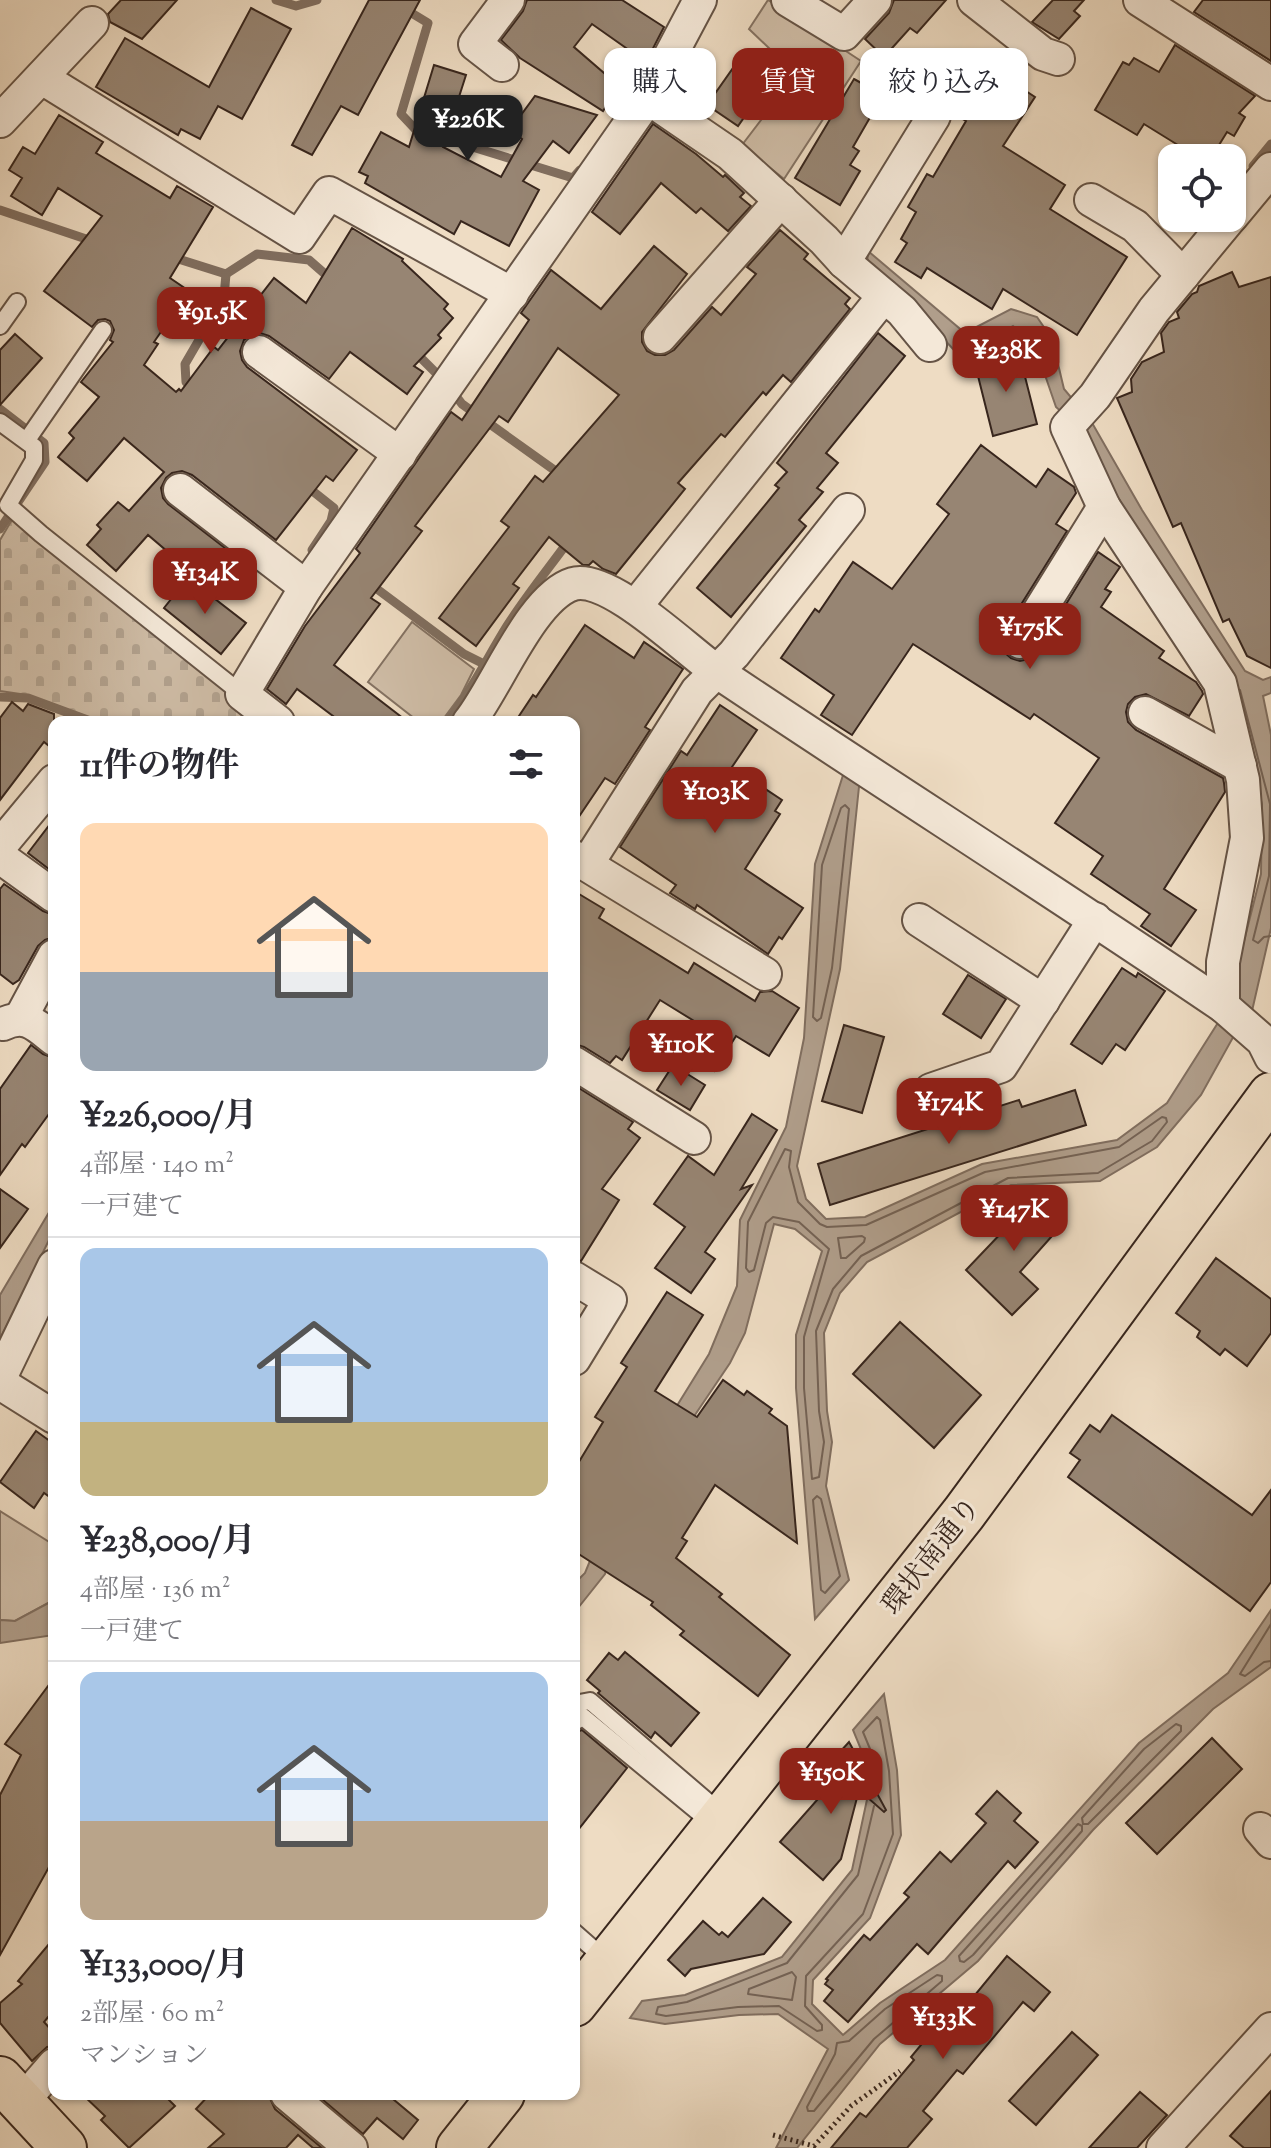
<!DOCTYPE html>
<html lang="ja">
<head>
<meta charset="utf-8">
<style>
	:root { --surface:#fff; --page:#f2f2f3; --text:#2b2b33; --muted:#7c7c81; --line:#e1e1e2; --accent:#8f2418 }
	body { margin:0; font-family:"Sorts Mill Goudy","Noto Serif JP",serif; background:var(--page); color:var(--text); height:100vh; display:flex; flex-direction:column; font-size:30px; white-space:nowrap }
	* { box-sizing:border-box; margin:0 }
	p { font-size:26px; color:var(--muted) }
	.icon { flex:none; width:44px; height:44px; fill:none; stroke:currentColor; stroke-width:2; stroke-linecap:round; stroke-linejoin:round }
	.map { position:relative; flex:1; overflow:hidden }
	.drawer { position:absolute; left:48px; top:716px; width:532px; height:1384px; display:flex; flex-direction:column; background:var(--surface); border-radius:16px; box-shadow:0 2px 6px #0004 }
	.drawer>* { flex:none }
	.banner { position:absolute; left:604px; top:48px; width:546px; height:72px; display:flex; gap:16px }
	.fabs { position:absolute; left:1158px; top:144px; display:grid; gap:16px }
	.fabs a { display:grid; place-items:center; width:88px; height:88px; border-radius:16px; background:var(--surface); box-shadow:0 2px 6px #0004; font-size:40px }
	.price { position:absolute; translate:-50% -68px; padding:0 18px; border-radius:16px; background:var(--accent); color:#fff; font-size:26px; line-height:52px; filter:drop-shadow(0 2px 4px #0008) }
	.price::after { content:''; position:absolute; left:50%; top:48px; width:24px; height:18px; margin-left:-12px; background:inherit; clip-path:polygon(0 0,100% 0,50% 100%) }
	.price.on { background:#222; color:#fff }
	ul { padding:0; list-style:none }
	li { display:grid; align-content:center; gap:16px; height:424px; padding:0 32px }
	li+li { border-top:2px solid var(--line) }
	li span { display:grid; place-items:center; height:248px; border-radius:16px; color:#555 }
	li>.icon { margin-inline-start:auto }
	span .icon { width:144px; height:144px; fill:#fffc; stroke-width:1 }
	li b { font-size:34px }
	h2 { display:flex; justify-content:space-between; align-items:center; height:96px; padding:0 32px; font-size:34px }
	.chip { padding:0 28px; border-radius:16px; background:var(--surface); box-shadow:0 2px 6px #0004; font-size:28px; line-height:72px }
	.chip.on { background:var(--accent); color:#fff }
	.map>svg:first-child { display:block }
	.green { fill:#cfbda7; stroke:#847262; stroke-width:2 }
	.cemetery { fill:url(#cemetery-stones); stroke:#847262; stroke-width:2 }
	.water { fill:#b09e8b; stroke:#806e5f; stroke-width:2 }
	.lines { fill:none; stroke-linecap:round; stroke-linejoin:round }
	.shore { stroke:#746254; stroke-width:2 }
	.stream { stroke:#806e5f; stroke-width:9 }
	.building { fill:#978573; stroke:#38261d; stroke-width:2 }
	.lane-casing { stroke:#665446; stroke-width:20 }
	.street-casing { stroke:#665446; stroke-width:36 }
	.primary-casing { stroke:#38261d; stroke-width:48 }
	.highway-casing { stroke:#38261d; stroke-width:48 }
	.path { stroke:#38261d; stroke-width:5; stroke-dasharray:2 4; stroke-linecap:butt }
	.lane { stroke:#f4e8d8; stroke-width:16 }
	.street { stroke:#f4e8d8; stroke-width:32 }
	.primary { stroke:#eedcc3; stroke-width:44 }
	.highway { stroke:#eedcc3; stroke-width:44 }
	.labels { text-anchor:middle; stroke-width:6; stroke-linejoin:round; paint-order:stroke }
	.street-label { font-size:28px; fill:#38261d; stroke:#f4e8d8 }
</style>
</head>
<body>
<div class="map">
<svg width="1271" height="2148" viewBox="0 0 1271 2148">
	<defs>
		<pattern id="cemetery-stones" width="16" height="16" patternUnits="userSpaceOnUse" patternTransform="scale(2)"><rect width="16" height="16" fill="#cfbda7"/><path d="M2 7V4a2 2 0 0 1 4 0v3zM10 15v-3a2 2 0 0 1 4 0v3z" fill="#b2a28f"/></pattern>
	</defs>
	<rect width="100%" height="100%" fill="#eedcc3"/>
	<filter id="stains"><feTurbulence type="fractalNoise" baseFrequency=".0025" numOctaves="4"/><feColorMatrix values="0 0 0 0 .2 0 0 0 0 .09 0 0 0 0 .02 0 0 0 .5 -.17"/></filter>
	<radialGradient id="worn" r=".72"><stop offset=".6" stop-color="#630" stop-opacity="0"/><stop offset="1" stop-color="#630" stop-opacity=".3"/></radialGradient>
	<g class="green">
		<polygon points="768,0 861,61 784,179 742,145 796,74 749,29"/>
		<polygon points="412,622 474,669 461,695 441,722 419,722 368,682"/>
		<polygon points="0,1511 54,1545 54,1600 15,1621 0,1620"/>
	</g>
	<polygon class="cemetery" points="13,518 266,722 102,722 27,695 0,691 0,540"/>
	<g class="water">
		<polygon points="868,251 965,333 1011,309 1037,317 1052,339 1064,389 1091,421 1142,510 1245,671 1263,680 1271,677 1271,693 1263,696 1271,735 1271,928 1252,1011 1236,1002 1240,957 1261,874 1262,804 1230,682 1111,504 1078,427 1056,407 1035,346 1013,326 969,353 954,350 927,321 867,268"/>
		<polygon points="844,772 860,777 840,969 797,1166 806,1199 826,1219 865,1217 982,1164 1117,1140 1167,1103 1221,1018 1236,1032 1201,1095 1157,1147 1100,1181 1011,1185 867,1262 840,1293 824,1333 827,1411 832,1442 826,1486 849,1580 815,1619 796,1388 796,1335 822,1251 795,1229 774,1224 745,1333 730,1363 618,1529 605,1574 574,1613 574,1584 585,1573 608,1517 709,1354 737,1286 740,1220 786,1127 804,1038 815,864"/>
		<polygon points="54,1204 54,1230 0,1339 0,1295"/>
		<polygon points="54,1600 54,1635 0,1643 0,1620 15,1621"/>
		<polygon points="1271,1610 1271,1667 1213,1709 1093,1830 978,1961 880,2044 797,2148 776,2148 828,2049 778,2014 739,2015 665,2024 630,2018 642,2001 685,1995 782,1957 852,1870 872,1776 853,1730 884,1694 897,1770 901,1835 870,1918 813,1980 812,2004 843,2035 880,2003 945,1960 1139,1743 1228,1673"/>
	</g>
	<g class="lines">
		<g class="shore">
			<polyline points="1240,690 1270,804 1269,876 1253,940 1258,943 1264,937 1271,936"/>
			<polygon points="845,805 849,809 832,968 821,1018 817,1021 813,1017 822,865 841,808"/>
			<polygon points="1162,1117 1166,1118 1167,1122 1152,1141 1098,1173 1008,1178 861,1256 833,1289 816,1331 819,1411 824,1442 819,1477 812,1479 804,1388 804,1337 829,1249 799,1222 773,1217 766,1223 754,1270 749,1272 746,1268 748,1222 785,1149 791,1151 789,1167 798,1202 820,1224 827,1227 866,1225 985,1172 1119,1147"/>
			<polygon points="862,1236 865,1238 864,1242 846,1258 841,1258 838,1238"/>
			<polygon points="817,1496 821,1499 840,1576 825,1593 821,1590 813,1500"/>
			<polyline points="1271,1624 1240,1674 1245,1676 1264,1662 1271,1661"/>
			<polygon points="1176,1724 1181,1726 1181,1731 1088,1824 1083,1824 1082,1818 1144,1749"/>
			<polyline points="874,1806 858,1875 787,1963 687,2002 658,2007 656,2014 666,2016 738,2007 779,2006 817,2031 822,2030 822,2025 805,2006 806,1976 863,1914 893,1834 889,1771 880,1720 877,1717 863,1732 880,1773 877,1790"/>
			<polygon points="1078,1824 1082,1826 1082,1831 973,1955 964,1962 960,1961 959,1956"/>
			<polygon points="792,1972 796,1977 792,2000 748,1994 749,1989"/>
			<polygon points="937,1975 942,1976 942,1981 874,2039 814,2111 808,2111 807,2107 835,2054 837,2043 849,2041 885,2009"/>
		</g>
		<g class="stream">
			<polyline points="276,0 296,6 317,0"/>
			<polyline points="390,0 428,23 401,114 417,131 423,133"/>
			<polyline points="666,93 679,98 694,111"/>
			<polyline points="437,136 573,178 580,170"/>
			<polyline points="1253,166 1271,144"/>
			<polyline points="0,210 95,242"/>
			<polyline points="172,257 226,274"/>
			<polyline points="226,274 257,254 309,260 333,281"/>
			<polyline points="414,351 443,380"/>
			<polyline points="194,389 186,382 185,364 224,297 226,274"/>
			<polyline points="452,391 462,404 564,477"/>
			<polyline points="0,409 44,443 45,462 0,529"/>
			<polyline points="305,485 334,508 331,521 312,550"/>
			<polyline points="369,583 464,654 484,664"/>
			<polyline points="0,697 28,698 93,722"/>
			<path d="M447 722C471 692 487 658 507 626 526 596 549 568 570 539"/>
		</g>
	</g>
	<g class="building">
		<polygon points="121,0 177,0 142,39 110,22 108,14"/>
		<polygon points="369,0 420,0 358,115 341,106 312,155 292,145"/>
		<polygon points="527,0 622,0 664,27 646,62 592,24 574,47 619,86 603,111 520,58 501,40 523,11"/>
		<polygon points="894,0 946,0 917,33 910,28 884,57 865,39 889,13"/>
		<polygon points="1053,0 1084,0 1074,11 1080,16 1059,39 1032,22"/>
		<polygon points="1203,0 1271,0 1271,61 1194,12"/>
		<polygon points="251,8 291,29 242,119 218,106 200,139 181,129 178,135 96,87 125,38 209,87"/>
		<polygon points="1175,45 1255,96 1239,113 1245,117 1234,136 1227,132 1211,158 1182,158 1186,150 1144,124 1137,135 1095,110 1123,62 1129,65 1134,58 1159,72"/>
		<polygon points="745,51 776,72 738,126 707,105"/>
		<polygon points="434,65 466,75 443,147 501,177 522,139 510,130 535,96 597,115 569,153 553,141 523,181 539,190 509,246 461,221 454,234 365,183 368,176 359,172 381,132 409,147"/>
		<polygon points="964,68 991,85 998,73 1035,97 1003,146 1065,185 1050,209 1127,257 1077,335 1003,289 992,309 927,268 921,278 895,262 907,243 901,239 916,212 908,207 927,174 933,177 966,121 952,113 950,106 943,99"/>
		<polygon points="854,79 883,95 853,147 859,151 850,165 860,171 840,205 795,178"/>
		<polygon points="59,115 103,142 96,153 170,198 177,186 213,207 170,278 189,291 154,342 158,344 144,365 176,392 179,389 181,391 214,347 218,350 274,278 306,303 352,228 403,259 402,261 448,304 444,309 453,318 438,335 441,338 414,366 423,372 407,394 350,352 329,379 269,336 260,333 251,335 244,340 240,351 242,360 247,367 357,450 333,481 326,476 276,540 192,475 182,471 172,473 166,478 161,488 163,498 168,504 234,555 208,586 148,535 116,571 87,545 101,529 97,525 118,502 129,511 164,472 124,438 87,481 58,457 74,438 69,433 99,397 81,382 113,342 110,340 114,330 110,321 105,319 98,320 92,327 44,291 102,216 58,188 42,215 11,196 22,178 9,170 23,147 35,154"/>
		<polygon points="653,124 696,154 723,177 725,175 744,193 740,197 751,206 728,231 701,208 696,213 661,183 620,234 592,212"/>
		<polygon points="780,230 808,254 804,259 850,298 845,304 850,309 791,382 783,375 766,395 763,392 725,437 721,434 678,483 685,489 616,574 603,569 593,561 589,565 583,565 549,537 513,584 519,588 476,646 439,618 509,527 501,521 535,476 543,482 619,395 558,348 508,422 499,416 415,526 422,531 371,598 380,604 334,665 408,722 341,722 297,689 286,704 267,689 305,626 360,553 356,549 451,412 462,420 529,320 521,313 551,270 601,309 654,246 687,274 642,332 642,342 647,351 655,355 665,355 674,350 712,307 721,315 756,274 747,267"/>
		<polygon points="1232,272 1239,287 1271,277 1271,668 1247,656 1229,619 1223,622 1181,523 1173,527 1117,398 1132,392 1131,379 1142,362 1164,352 1161,333 1169,322 1179,318 1177,312 1192,294 1197,292 1199,286"/>
		<polygon points="878,333 905,356 826,453 838,463 817,488 823,492 799,520 806,526 731,617 697,588 779,488 775,485 787,472 777,463"/>
		<polygon points="15,334 42,358 0,405 0,350"/>
		<polygon points="1019,353 1037,424 993,436 975,364"/>
		<polygon points="981,445 1036,487 1048,469 1074,487 1076,493 1056,524 1067,531 1004,632 1001,642 1004,652 1011,658 1020,661 1028,659 1036,653 1098,552 1120,567 1105,589 1111,592 1101,607 1164,651 1159,658 1196,682 1202,691 1203,694 1189,716 1146,694 1135,697 1128,704 1126,712 1128,722 1136,730 1223,778 1224,783 1225,792 1164,889 1196,910 1171,946 1141,926 1150,914 1091,874 1103,856 1055,823 1099,758 1034,714 1030,719 913,644 852,735 821,715 834,695 781,658 815,609 819,612 853,562 892,589 949,514 937,504"/>
		<polygon points="188,578 246,623 221,654 164,608"/>
		<polygon points="585,625 634,658 644,642 683,669 645,727 650,730 615,784 605,778 574,824 574,722 515,722 533,695 536,697"/>
		<polygon points="12,702 23,711 28,704 54,714 54,750 44,742 0,800 0,718"/>
		<polygon points="720,705 757,730 732,767 782,800 775,811 780,814 745,869 803,908 782,939 779,937 768,954 697,905 695,909 670,893 676,885 620,847 681,751 687,755"/>
		<polygon points="54,819 54,873 28,853"/>
		<polygon points="4,884 43,911 54,915 54,937 45,940 38,946 19,980 13,984 0,974 0,889"/>
		<polygon points="574,891 604,909 599,918 688,973 694,963 755,1001 760,992 772,991 799,1008 769,1056 736,1036 714,1071 676,1060 699,1024 660,1000 622,1060 616,1056 610,1063 584,1047 574,1044"/>
		<polygon points="1122,968 1136,977 1138,973 1165,991 1125,1050 1116,1044 1102,1064 1071,1044"/>
		<polygon points="968,975 1006,999 981,1038 943,1014"/>
		<polygon points="844,1025 884,1037 862,1113 822,1101"/>
		<polygon points="31,1045 43,1054 54,1058 54,1107 25,1147 22,1144 0,1175 0,1089"/>
		<polygon points="673,1065 705,1085 690,1110 657,1090"/>
		<polygon points="574,1085 633,1122 628,1129 640,1138 602,1189 619,1200 581,1261 574,1259"/>
		<polygon points="1075,1090 1086,1125 830,1205 818,1164 1019,1100 1022,1107"/>
		<polygon points="752,1114 777,1130 741,1189 752,1185 705,1252 715,1259 691,1293 655,1268 685,1227 654,1204 688,1156 714,1175"/>
		<polygon points="0,1189 28,1209 0,1248"/>
		<polygon points="1022,1192 1060,1227 1020,1272 1038,1289 1012,1315 966,1270 1006,1228 997,1220"/>
		<polygon points="1216,1258 1271,1299 1271,1333 1247,1366 1225,1349 1220,1355 1197,1337 1200,1331 1176,1313"/>
		<polygon points="667,1292 703,1315 655,1391 697,1417 723,1380 744,1395 747,1391 772,1409 769,1413 787,1426 797,1543 715,1485 682,1538 687,1541 676,1558 722,1594 719,1597 790,1655 758,1696 680,1635 684,1631 651,1605 653,1602 574,1551 574,1470 603,1422 595,1417 627,1367 621,1363"/>
		<polygon points="900,1322 981,1395 934,1448 853,1374"/>
		<polygon points="1112,1415 1252,1515 1271,1490 1271,1582 1250,1611 1068,1477 1080,1460 1070,1453 1090,1425 1100,1432"/>
		<polygon points="36,1431 54,1444 54,1500 44,1493 34,1508 0,1482"/>
		<polygon points="625,1652 699,1713 671,1746 655,1732 651,1738 598,1693 600,1691 587,1680 609,1653 618,1660"/>
		<polygon points="54,1678 54,1858 0,1955 0,1795 21,1755 5,1744"/>
		<polygon points="582,1730 627,1768 574,1835 574,1733"/>
		<polygon points="1212,1738 1242,1769 1157,1854 1126,1823"/>
		<polygon points="849,1742 886,1810 884,1812 859,1790 841,1859 823,1880 780,1842 840,1774 829,1764"/>
		<polygon points="997,1791 1021,1813 1014,1821 1038,1842 1015,1868 1008,1861 928,1954 917,1944 848,2022 824,2001 833,1990 825,1984 828,1980 826,1979 864,1935 870,1940 909,1897 904,1893 940,1852 951,1862 986,1823 976,1814"/>
		<polygon points="763,1898 791,1922 764,1954 691,1969 685,1976 668,1960 703,1921 719,1935 722,1932 728,1937"/>
		<polygon points="54,1938 54,2010 44,2022 54,2033 54,2046 47,2047 32,2061 0,2023 0,2003 22,1984 18,1981"/>
		<polygon points="1007,1956 1050,1992 1034,2011 1023,2002 963,2074 957,2070 923,2111 932,2119 907,2148 831,2148 860,2113 866,2117 914,2060 911,2057 940,2022 948,2028"/>
		<polygon points="1072,2032 1098,2055 1036,2125 1009,2101"/>
		<polygon points="1271,2091 1271,2148 1244,2148 1230,2136"/>
		<polygon points="1140,2092 1167,2115 1137,2148 1089,2148"/>
		<polygon points="82,2094 163,2094 175,2106 129,2148 101,2120 105,2116"/>
		<polygon points="210,2094 268,2094 275,2109 322,2148 313,2148 298,2135 286,2148 208,2148 224,2134 196,2109"/>
		<polygon points="316,2094 396,2094 393,2099 418,2120 403,2139 377,2118 363,2134"/>
	</g>
	<g class="lines">
		<defs>
			<g id="lane">
				<polyline points="0,326 17,302"/>
				<polyline points="0,422 34,447 34,460 8,505 41,534 242,694"/>
				<polyline points="27,440 103,330"/>
				<polyline points="574,1704 590,1701 722,1814"/>
				<polyline points="574,1722 583,1717 713,1824"/>
				<polyline points="574,1932 607,1961"/>
			</g>
			<g id="street">
				<polyline points="788,0 844,34 875,0"/>
				<polyline points="974,0 1043,54 1058,59"/>
				<polyline points="1140,0 1271,84"/>
				<polyline points="502,65 475,44 508,0"/>
				<polyline points="42,78 299,237 329,193 512,294"/>
				<polyline points="648,98 730,154 824,240 844,262 902,311 930,345"/>
				<polyline points="0,121 92,23"/>
				<polyline points="1091,200 1135,226 1183,275"/>
				<polyline points="1232,216 1271,169"/>
				<polyline points="844,262 934,116"/>
				<polyline points="660,337 781,200"/>
				<polyline points="259,352 400,454"/>
				<polyline points="180,490 306,587"/>
				<polyline points="635,607 884,296"/>
				<polyline points="1020,642 1104,507"/>
				<polyline points="1145,713 1240,766"/>
				<polyline points="278,722 242,694 306,587 648,98 700,0"/>
				<path d="M469 722C496 689 531 597 573 584 609 573 689 653 719 673 886 785 1057 893 1223 1006L1263 1041 1271 1057"/>
				<polyline points="0,846 54,781"/>
				<polyline points="0,857 54,896"/>
				<polyline points="574,857 765,974"/>
				<polyline points="587,864 697,691 734,654 848,510"/>
				<polyline points="919,920 1043,1001"/>
				<polyline points="1223,1006 1223,962 1247,838 1243,780 1220,683 1104,507 1067,427 1095,396 1154,310 1230,218"/>
				<polyline points="20,1019 54,956"/>
				<path d="M3 1024C26 1013 36 1025 54 1039"/>
				<polyline points="574,1063 694,1138"/>
				<polyline points="931,1090 1001,1066 1095,919"/>
				<polyline points="574,1278 610,1300 574,1359"/>
				<polyline points="0,1378 54,1266"/>
				<polyline points="0,1383 54,1417"/>
				<polyline points="1260,1829 1271,1842"/>
				<polyline points="287,2094 351,2148"/>
				<polyline points="22,2102 54,2065"/>
				<polyline points="1163,2148 1271,2029"/>
			</g>
			<polyline id="primary" points="0,2079 64,2148"/>
			<g id="highway">
				<polyline points="574,2004 964,1513 1271,1095"/>
				<polyline points="459,2148 502,2094"/>
			</g>
		</defs>
		<use href="#lane" class="lane-casing"/>
		<use href="#street" class="street-casing"/>
		<use href="#primary" class="primary-casing"/>
		<use href="#highway" class="highway-casing"/>
		<polyline class="path" points="773,2135 814,2146 851,2106 900,2071"/>
		<use href="#lane" class="lane"/>
		<use href="#street" class="street"/>
		<use href="#primary" class="primary"/>
		<use href="#highway" class="highway"/>
	</g>
	<g class="labels">
		<g class="street-label">
			<text transform="translate(930 1555) rotate(-52)" y="10">環状南通り</text>
		</g>
	</g>
	<rect width="100%" height="100%" filter="url(#stains)"/>
	<rect width="100%" height="100%" fill="url(#worn)"/>
</svg>
<div class="fabs">
<a><svg class="icon" aria-label="locate" viewBox="0 0 24 24"><circle cx="12" cy="12" r="6"/><path d="M12 2v4M12 18v4M2 12h4M18 12h4"/></svg></a>
</div>
<b class="price on" style="left:468px;top:163px">¥226K</b>
<b class="price" style="left:211px;top:355px">¥91.5K</b>
<b class="price" style="left:1006px;top:394px">¥238K</b>
<b class="price" style="left:205px;top:616px">¥134K</b>
<b class="price" style="left:1030px;top:671px">¥175K</b>
<b class="price" style="left:715px;top:835px">¥103K</b>
<b class="price" style="left:681px;top:1088px">¥110K</b>
<b class="price" style="left:949px;top:1146px">¥174K</b>
<b class="price" style="left:1014px;top:1253px">¥147K</b>
<b class="price" style="left:831px;top:1816px">¥150K</b>
<b class="price" style="left:943px;top:2061px">¥133K</b>
<div class="banner">
<a class="chip">購入</a>
<a class="chip on">賃貸</a>
<a class="chip">絞り込み</a>
</div>
<section class="drawer">
<h2>11件の物件<svg class="icon" aria-label="filters" viewBox="0 0 24 24"><path d="M4 7h16M4 17h16"/><circle cx="9" cy="7" r="2"/><circle cx="15" cy="17" r="2"/></svg></h2>
<ul>
<li><span style="background:linear-gradient(#ffd9b3 60%,#9aa5b1 0)"><svg class="icon" aria-label="home" viewBox="0 0 24 24"><path d="M3 11l9-7 9 7M6 9v11h12V9"/></svg></span><div><b>¥226,000/月</b><p>4部屋 · 140 m²</p><p>一戸建て</p></div></li>
<li><span style="background:linear-gradient(#a9c7e8 70%,#c2b280 0)"><svg class="icon" aria-label="home" viewBox="0 0 24 24"><path d="M3 11l9-7 9 7M6 9v11h12V9"/></svg></span><div><b>¥238,000/月</b><p>4部屋 · 136 m²</p><p>一戸建て</p></div></li>
<li><span style="background:linear-gradient(#a9c7e8 60%,#b9a48a 0)"><svg class="icon" aria-label="home" viewBox="0 0 24 24"><path d="M3 11l9-7 9 7M6 9v11h12V9"/></svg></span><div><b>¥133,000/月</b><p>2部屋 · 60 m²</p><p>マンション</p></div></li>
</ul>
</section>
</div>
</body>
</html>
